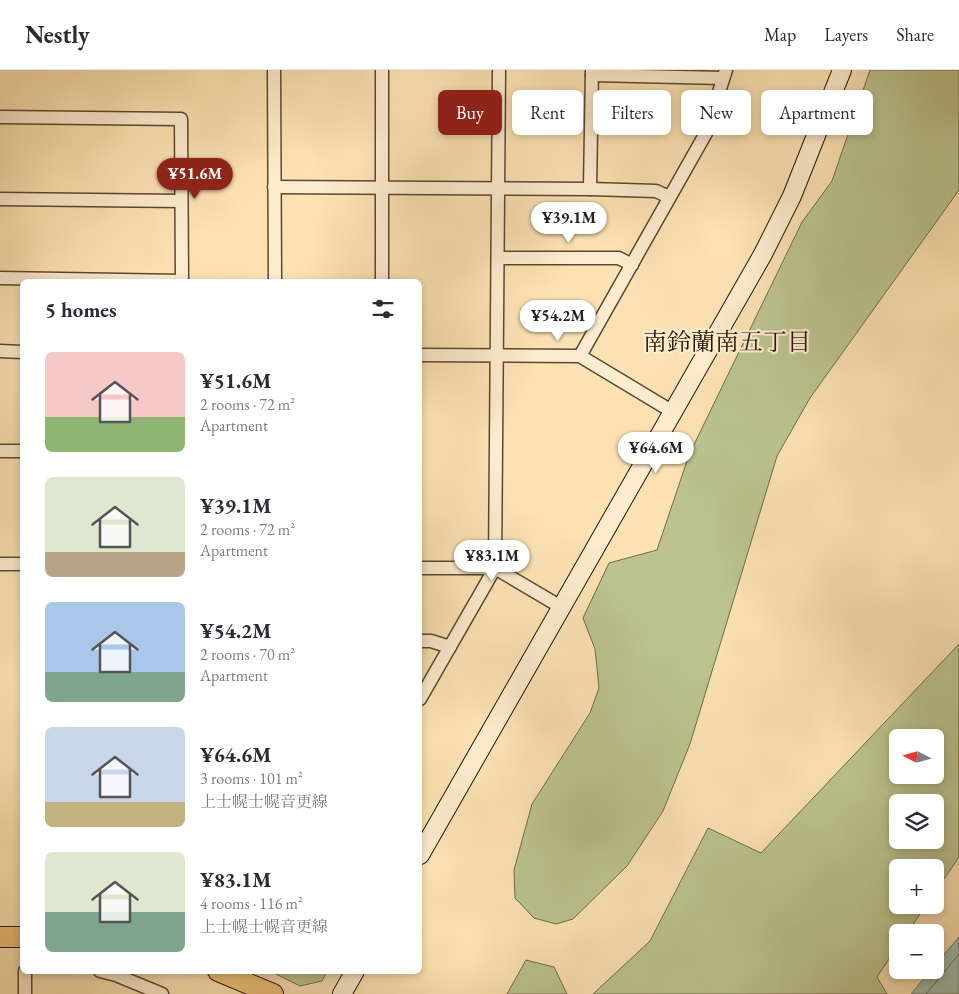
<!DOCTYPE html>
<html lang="en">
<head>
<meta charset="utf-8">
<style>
	:root { --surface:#fff; --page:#f2f2f3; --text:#2b2b33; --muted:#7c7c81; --line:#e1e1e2; --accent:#8f2418 }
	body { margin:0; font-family:"EB Garamond","Noto Serif JP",serif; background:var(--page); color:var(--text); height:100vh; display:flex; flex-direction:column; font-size:19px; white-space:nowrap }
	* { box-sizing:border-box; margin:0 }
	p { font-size:16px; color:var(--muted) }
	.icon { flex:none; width:28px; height:28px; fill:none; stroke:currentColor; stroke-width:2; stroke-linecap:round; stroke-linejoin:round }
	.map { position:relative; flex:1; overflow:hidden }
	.panel { position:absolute; left:20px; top:209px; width:402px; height:695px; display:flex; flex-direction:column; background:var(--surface); border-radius:8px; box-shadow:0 2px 8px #0003 }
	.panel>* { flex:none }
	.top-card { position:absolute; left:438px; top:20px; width:446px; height:45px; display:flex; gap:10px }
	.needle { width:32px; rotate:276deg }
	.fabs { position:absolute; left:889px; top:659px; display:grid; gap:10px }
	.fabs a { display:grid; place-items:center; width:55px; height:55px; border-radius:8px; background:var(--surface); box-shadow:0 2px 8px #0003; font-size:25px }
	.price { position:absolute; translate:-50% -42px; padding:0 11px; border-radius:18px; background:#fff; color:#222; font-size:16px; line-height:32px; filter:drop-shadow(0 1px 2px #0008) }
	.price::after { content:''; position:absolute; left:50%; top:30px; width:15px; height:11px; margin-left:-8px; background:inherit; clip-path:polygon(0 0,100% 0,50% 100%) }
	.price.selected { background:var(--accent); color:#fff }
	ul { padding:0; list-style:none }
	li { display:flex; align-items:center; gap:15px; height:125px; padding:0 25px }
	li span { display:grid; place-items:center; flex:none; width:140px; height:100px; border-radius:8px; color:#555 }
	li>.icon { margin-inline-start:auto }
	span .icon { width:60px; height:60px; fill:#fffc; stroke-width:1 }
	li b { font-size:21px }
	h2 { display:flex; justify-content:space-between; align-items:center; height:60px; padding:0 25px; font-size:21px }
	.pill { padding:0 18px; border-radius:8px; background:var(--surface); box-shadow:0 2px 8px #0003; font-size:18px; line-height:45px }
	.pill.selected { background:var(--accent); color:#fff }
	header { display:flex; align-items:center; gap:30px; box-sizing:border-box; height:70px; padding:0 25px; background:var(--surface); border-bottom:1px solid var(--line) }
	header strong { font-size:24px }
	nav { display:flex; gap:28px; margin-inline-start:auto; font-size:18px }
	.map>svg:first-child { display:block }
	.green { fill:#bbc48f; stroke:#706c48; fill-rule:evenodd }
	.water { fill:#9fbdaf; stroke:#6f7969 }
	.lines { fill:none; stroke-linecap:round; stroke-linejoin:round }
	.shore { stroke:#626858; stroke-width:1 }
	.street-casing { stroke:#5c482d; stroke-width:15 }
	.secondary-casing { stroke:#261400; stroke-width:20 }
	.primary-casing { stroke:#261400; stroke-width:22 }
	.street { stroke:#fdecce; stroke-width:12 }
	.secondary { stroke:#fdecce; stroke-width:18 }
	.primary { stroke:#eec17a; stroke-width:20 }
	.labels { text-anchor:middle; stroke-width:4.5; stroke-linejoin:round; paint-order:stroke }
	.neighbourhood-label { font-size:24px; fill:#261400; stroke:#fdecce }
</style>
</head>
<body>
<header>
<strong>Nestly</strong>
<nav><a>Map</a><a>Layers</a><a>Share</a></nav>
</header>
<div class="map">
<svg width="959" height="924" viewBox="0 0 959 924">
	<rect width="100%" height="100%" fill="#fce2b3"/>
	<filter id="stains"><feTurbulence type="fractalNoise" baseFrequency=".004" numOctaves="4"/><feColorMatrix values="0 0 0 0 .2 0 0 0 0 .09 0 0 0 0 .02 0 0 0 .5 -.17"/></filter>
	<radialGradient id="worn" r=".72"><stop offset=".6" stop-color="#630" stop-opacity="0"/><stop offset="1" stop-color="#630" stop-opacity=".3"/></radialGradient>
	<g class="green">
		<polygon points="870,0 959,0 959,120 810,328 777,386 690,674 663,741 627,796 573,849 556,854 534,848 515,828 514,800 532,734 590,643 599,618 595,579 583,548 609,493 657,480 689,385 802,152 832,111"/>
		<path d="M959 574V787L935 822V798H898V835H926L908 862H898L897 877 877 907 887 924H593L650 871 708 758 761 783ZM898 668H935V705H898ZM935 732V770H898V732Z"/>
		<polygon points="526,890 554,897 567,924 507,924"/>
		<polygon points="270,901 327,901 322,911 300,916"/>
	</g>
	<polygon class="water" points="959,867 959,924 911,924 931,900 935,900 935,895"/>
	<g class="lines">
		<polyline class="shore" points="926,924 959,884"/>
		<defs>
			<g id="street">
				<polyline points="274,0 275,211"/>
				<polyline points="592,5 723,8"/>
				<polyline points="0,47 181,49 182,211"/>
				<polyline points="274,117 590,119 656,121 669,127"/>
				<polyline points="590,119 592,0"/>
				<polyline points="0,129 181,131"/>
				<polyline points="498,188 619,188 632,195"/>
				<polyline points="0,208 182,211"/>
				<polyline points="382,211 382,0"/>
				<polyline points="0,281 22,282"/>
				<polyline points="420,285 580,286 673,342"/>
				<polyline points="580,286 706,63 726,0"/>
				<polyline points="0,381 22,381"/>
				<polyline points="0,494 22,494"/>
				<polyline points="420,498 495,498 561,537"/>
				<polyline points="420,571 431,571 450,577"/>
				<polyline points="420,629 495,498 499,0"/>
				<polyline points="100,901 116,905 162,924"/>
				<polyline points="25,924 25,901"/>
			</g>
			<g id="secondary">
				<polyline points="420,785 763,184 792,126 842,0"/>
				<polyline points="342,924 355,901"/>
			</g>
			<g id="primary">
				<polyline points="0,867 22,867"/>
				<polyline points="218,901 273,924"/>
			</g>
		</defs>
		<use href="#street" class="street-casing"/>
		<use href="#secondary" class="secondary-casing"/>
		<use href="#primary" class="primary-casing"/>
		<use href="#street" class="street"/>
		<use href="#secondary" class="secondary"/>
		<use href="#primary" class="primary"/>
	</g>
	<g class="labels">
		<g class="neighbourhood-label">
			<text x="727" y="280">南鈴蘭南五丁目</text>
		</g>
	</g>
	<rect width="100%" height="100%" filter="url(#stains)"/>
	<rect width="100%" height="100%" fill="url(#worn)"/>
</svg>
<div class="fabs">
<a><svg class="needle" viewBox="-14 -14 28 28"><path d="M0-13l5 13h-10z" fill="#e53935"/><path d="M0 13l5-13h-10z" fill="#7c7c81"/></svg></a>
<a><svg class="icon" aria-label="layers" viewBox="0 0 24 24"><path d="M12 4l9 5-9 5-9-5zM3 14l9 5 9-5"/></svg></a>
<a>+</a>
<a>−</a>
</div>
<b class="price selected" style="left:195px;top:130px">¥51.6M</b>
<b class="price" style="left:569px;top:174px">¥39.1M</b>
<b class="price" style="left:558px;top:272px">¥54.2M</b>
<b class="price" style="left:656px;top:404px">¥64.6M</b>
<b class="price" style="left:492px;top:512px">¥83.1M</b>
<div class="top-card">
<a class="pill selected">Buy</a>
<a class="pill">Rent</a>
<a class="pill">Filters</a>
<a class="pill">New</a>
<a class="pill">Apartment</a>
</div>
<section class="panel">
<h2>5 homes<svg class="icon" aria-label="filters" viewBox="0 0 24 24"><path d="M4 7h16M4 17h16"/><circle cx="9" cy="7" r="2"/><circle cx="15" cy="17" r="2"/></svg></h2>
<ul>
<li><span style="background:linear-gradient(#f6c9c9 65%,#8fb573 0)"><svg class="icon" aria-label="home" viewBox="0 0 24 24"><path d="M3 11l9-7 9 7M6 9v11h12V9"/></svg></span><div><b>¥51.6M</b><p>2 rooms · 72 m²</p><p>Apartment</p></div></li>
<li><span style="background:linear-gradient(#dfe7d0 75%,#b9a48a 0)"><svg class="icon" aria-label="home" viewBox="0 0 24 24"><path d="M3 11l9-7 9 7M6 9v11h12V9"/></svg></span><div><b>¥39.1M</b><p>2 rooms · 72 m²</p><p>Apartment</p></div></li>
<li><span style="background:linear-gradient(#a9c7e8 70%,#7fa58c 0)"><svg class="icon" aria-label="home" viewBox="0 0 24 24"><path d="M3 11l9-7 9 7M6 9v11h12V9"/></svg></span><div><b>¥54.2M</b><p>2 rooms · 70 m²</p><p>Apartment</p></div></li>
<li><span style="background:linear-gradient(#c9d6e8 75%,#c2b280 0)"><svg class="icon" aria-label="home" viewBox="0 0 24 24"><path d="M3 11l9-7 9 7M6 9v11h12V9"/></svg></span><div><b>¥64.6M</b><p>3 rooms · 101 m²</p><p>上士幌士幌音更線</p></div></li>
<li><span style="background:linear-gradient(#dfe7d0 60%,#7fa58c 0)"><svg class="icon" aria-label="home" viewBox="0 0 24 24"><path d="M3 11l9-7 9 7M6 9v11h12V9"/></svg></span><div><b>¥83.1M</b><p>4 rooms · 116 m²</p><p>上士幌士幌音更線</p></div></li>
</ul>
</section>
</div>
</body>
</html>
